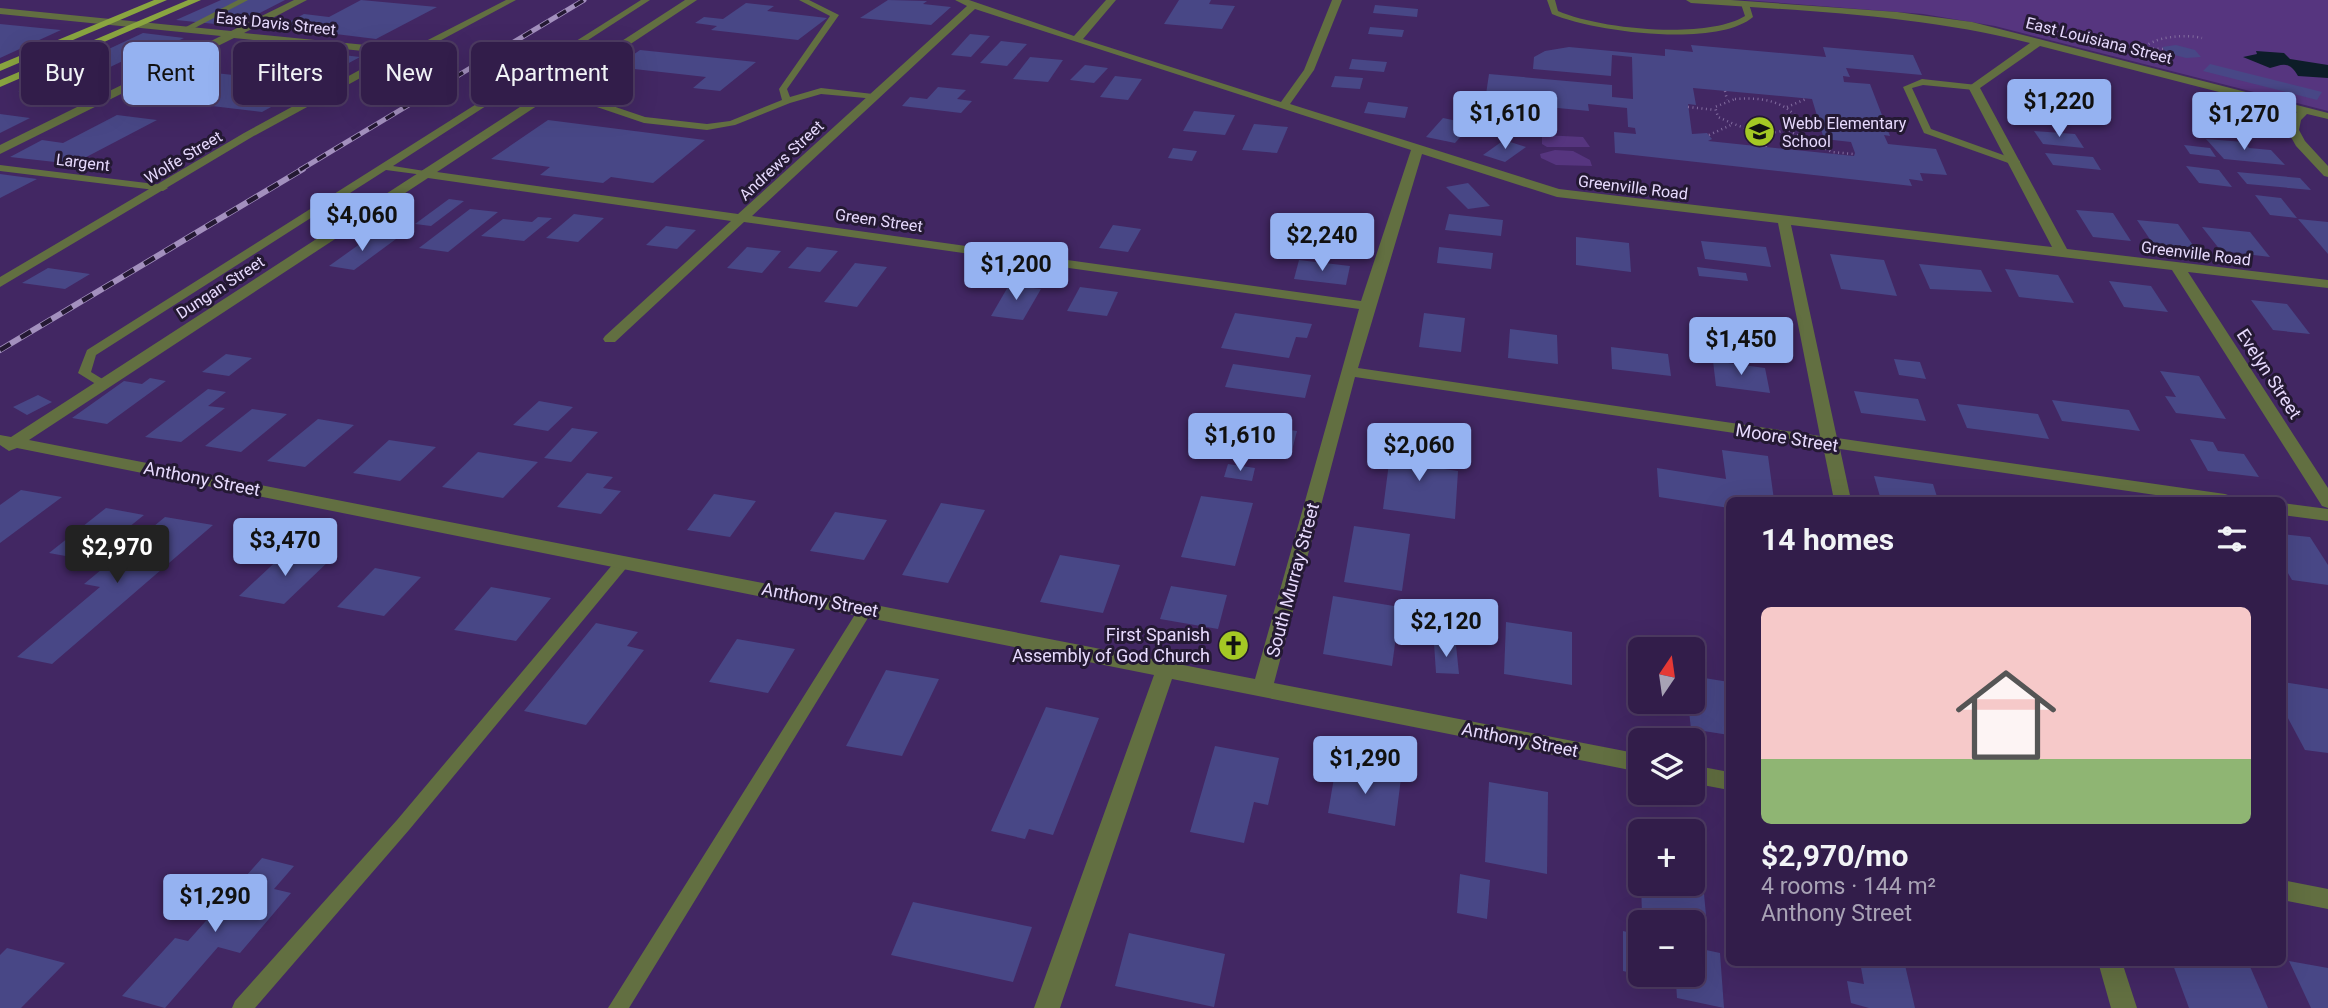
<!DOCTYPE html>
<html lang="en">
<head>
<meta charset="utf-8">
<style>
	:root { --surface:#321d4a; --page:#3a2651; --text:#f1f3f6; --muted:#a8a2b5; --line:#4d3b62; --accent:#95b2f1 }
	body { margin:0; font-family:Roboto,sans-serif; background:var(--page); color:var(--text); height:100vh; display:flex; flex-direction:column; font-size:26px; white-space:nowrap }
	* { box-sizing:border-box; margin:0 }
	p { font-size:23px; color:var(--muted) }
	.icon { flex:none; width:38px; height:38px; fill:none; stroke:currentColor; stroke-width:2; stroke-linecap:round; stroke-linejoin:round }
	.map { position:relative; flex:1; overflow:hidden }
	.side { position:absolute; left:1726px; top:497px; width:560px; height:469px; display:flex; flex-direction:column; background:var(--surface); border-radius:10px; box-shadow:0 7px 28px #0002,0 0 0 2px var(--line) }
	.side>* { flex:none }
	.top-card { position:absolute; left:21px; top:42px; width:665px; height:63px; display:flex; gap:14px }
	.needle { width:46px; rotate:13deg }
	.fabs { position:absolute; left:1628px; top:637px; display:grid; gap:14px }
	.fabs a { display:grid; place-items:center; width:77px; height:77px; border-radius:10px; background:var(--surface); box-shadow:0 7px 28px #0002,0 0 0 2px var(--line); font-size:35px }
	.price { position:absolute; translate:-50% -60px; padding:0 16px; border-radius:7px; background:var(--accent); color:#111; font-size:23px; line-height:46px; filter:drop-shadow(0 2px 4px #0008) }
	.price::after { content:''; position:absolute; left:50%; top:42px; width:21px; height:16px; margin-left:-10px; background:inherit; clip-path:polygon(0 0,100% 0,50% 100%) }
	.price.active { background:#222; color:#fff }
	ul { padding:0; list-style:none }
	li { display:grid; align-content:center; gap:14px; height:371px; padding:0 35px }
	li span { display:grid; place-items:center; height:217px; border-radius:10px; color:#555 }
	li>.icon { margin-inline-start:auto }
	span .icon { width:126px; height:126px; fill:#fffc; stroke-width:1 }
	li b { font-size:30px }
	h2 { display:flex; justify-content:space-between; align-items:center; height:84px; padding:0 35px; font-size:30px }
	.pill { padding:0 24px; border-radius:10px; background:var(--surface); box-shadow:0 7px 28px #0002,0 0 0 2px var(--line); font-size:24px; line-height:63px }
	.pill.active { background:var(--accent); color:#111 }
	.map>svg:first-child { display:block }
	.green { fill:#56357f }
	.water { fill:#0d1d28 }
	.building { fill:#484786; fill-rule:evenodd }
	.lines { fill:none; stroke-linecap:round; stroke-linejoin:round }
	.path { stroke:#826c9f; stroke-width:2.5; stroke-dasharray:1 3.5; stroke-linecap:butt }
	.lane { fill:#626f41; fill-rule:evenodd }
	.street { fill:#626f41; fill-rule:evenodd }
	.primary { fill:#8aa540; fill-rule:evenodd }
	.rail-far1-casing { stroke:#a390be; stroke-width:5 }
	.rail-casing { stroke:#a390be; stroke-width:6 }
	.rail-far1 { stroke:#241933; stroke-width:3.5; stroke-dasharray:10; stroke-linecap:butt }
	.rail { stroke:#241933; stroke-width:4.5; stroke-dasharray:12; stroke-linecap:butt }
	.labels { text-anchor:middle; stroke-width:6; stroke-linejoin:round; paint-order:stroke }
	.far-street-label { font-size:16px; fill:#e7dafe; stroke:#241933 }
	.far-poi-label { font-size:16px; fill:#e7dafe; stroke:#241933; text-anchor:start }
	.street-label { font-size:18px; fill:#e7dafe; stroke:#241933 }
	.poi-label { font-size:18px; fill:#e7dafe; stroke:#241933; text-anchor:end }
</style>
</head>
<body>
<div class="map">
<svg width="2328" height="1008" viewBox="0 0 2328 1008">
	<rect width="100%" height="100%" fill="#422763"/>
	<g class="green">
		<polygon points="1744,0 2328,0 2328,111 1995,26 1923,14"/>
		<polygon points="1542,135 1583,137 1590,147 1547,147 1542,144"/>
		<polygon points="1555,150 1573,151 1590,160 1592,166 1556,165 1541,158 1540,154"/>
	</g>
	<path class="water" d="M2256 51 2284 53 2290 59 2328 65V78L2298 76C2289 59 2280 66 2270 68L2243 57 2257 54Z"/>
	<g class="building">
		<polygon points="221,0 285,0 235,26 176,20"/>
		<polygon points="361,0 437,7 376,39 279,27 304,14 329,17"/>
		<polygon points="888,0 927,1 923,4 951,7 931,25 860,18"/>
		<polygon points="1179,0 1211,0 1209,4 1235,6 1222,29 1164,24"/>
		<polygon points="746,3 774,6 767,11 827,18 798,40 711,30 717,26 695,23 704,17 723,19"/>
		<polygon points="1375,5 1418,9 1417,17 1373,13"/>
		<polygon points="0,24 61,30 0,58"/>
		<polygon points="1370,27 1404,30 1402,37 1368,34"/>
		<polygon points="143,33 184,38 137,60 127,59 85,79 53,75"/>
		<polygon points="970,34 990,36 971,57 951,55"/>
		<polygon points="1001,41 1027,44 1007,66 980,63"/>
		<path d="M1691 45 1826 57 1823 47 1913 55 1922 75 1846 68 1850 77 1843 76 1844 82 1870 84 1890 136 1884 135 1888 144 1936 149 1947 175 1920 173 1923 181 1909 179 1912 186 1615 153 1614 132 1636 134 1635 128 1628 127 1627 108 1588 104 1589 111 1485 101 1489 74 1612 85V97L1633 99 1632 57 1612 55 1611 76 1533 69 1534 57 1545 51 1569 47 1665 56V49L1693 52ZM1693 88 1812 99 1824 139 1851 142 1855 153 1854 156 1708 141 1712 139 1707 133 1692 134 1688 104 1696 105Z"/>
		<polygon points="2176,45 2195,50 2201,57 2186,58 2167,53 2162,47"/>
		<polygon points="266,46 360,57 334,71 239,60"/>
		<polygon points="640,50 756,62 720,91 693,88 706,77 616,67"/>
		<polygon points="1030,57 1063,60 1048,82 1013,79"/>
		<polygon points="1352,59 1387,62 1384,72 1349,69"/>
		<polygon points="2210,64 2322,92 2317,100 2203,71"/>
		<polygon points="1085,65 1108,68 1094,83 1070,80"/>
		<polygon points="215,73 313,84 262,112 161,100"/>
		<polygon points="1115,76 1142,79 1128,100 1100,97"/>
		<polygon points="1335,76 1363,78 1360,89 1331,87"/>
		<polygon points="48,78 103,85 75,98 18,92"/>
		<polygon points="938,87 966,90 957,99 972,101 961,113 902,106 910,97 927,99"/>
		<polygon points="1368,102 1408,107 1405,118 1364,113"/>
		<polygon points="1194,111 1235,115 1225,135 1183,131"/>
		<polygon points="0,114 30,118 0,133"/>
		<polygon points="117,115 157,120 73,164 10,157 42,140 63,143"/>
		<polygon points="1443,118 1472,124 1455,143 1426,137"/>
		<polygon points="548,120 705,140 653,183 611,177 603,183 540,175 550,167 491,159"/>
		<polygon points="1254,124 1288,127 1277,153 1242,150"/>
		<polygon points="2034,131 2075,134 2084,148 2043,144"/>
		<polygon points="2206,139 2244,142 2249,148 2271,150 2285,165 2224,159"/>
		<polygon points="1504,140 1526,147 1505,162 1483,155"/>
		<polygon points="2184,145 2210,148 2216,157 2190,154"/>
		<polygon points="1173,148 1197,151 1192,161 1168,158"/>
		<polygon points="2045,153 2093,157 2101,170 2053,165"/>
		<polygon points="2186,166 2219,170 2232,187 2199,183"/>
		<polygon points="2237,172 2300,178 2311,190 2247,184"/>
		<polygon points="0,174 37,179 0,198"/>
		<polygon points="1468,183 1490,206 1468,209 1446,187"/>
		<polygon points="2255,195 2281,198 2297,218 2270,215"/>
		<polygon points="449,199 464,201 431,226 415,224"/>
		<polygon points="470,209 498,212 448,252 419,248"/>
		<polygon points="2076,210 2113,213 2131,241 2093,237"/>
		<polygon points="574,214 604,218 578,242 546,238"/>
		<polygon points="1449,214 1503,220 1501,236 1445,230"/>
		<polygon points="538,217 552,218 524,241 481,236 503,219 532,222"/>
		<polygon points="2298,219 2328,222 2328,254"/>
		<polygon points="2137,220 2178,224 2195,248 2153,244"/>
		<polygon points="1298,224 1361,231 1358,246 1294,238"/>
		<polygon points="1113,225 1141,229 1128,252 1099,248"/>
		<polygon points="666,226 696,230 677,249 646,245"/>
		<polygon points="2202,227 2250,232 2270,257 2221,251"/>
		<polygon points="371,236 396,239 354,270 329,266"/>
		<polygon points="1576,237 1629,243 1631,272 1576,265"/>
		<polygon points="1701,241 1766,247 1771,267 1705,259"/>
		<polygon points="747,247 781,251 762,273 727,268"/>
		<polygon points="807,247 838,251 820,272 788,268"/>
		<polygon points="1439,247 1493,253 1491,269 1437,263"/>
		<polygon points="1830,254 1884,260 1897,296 1841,289"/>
		<polygon points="1299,260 1350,266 1346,285 1294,279"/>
		<polygon points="855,263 887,267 857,307 824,302"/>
		<polygon points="1919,264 1981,270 1992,292 1930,289"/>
		<polygon points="1697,267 1746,273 1748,281 1699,276"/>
		<polygon points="48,268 90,274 65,289 22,283"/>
		<polygon points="2005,269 2058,275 2074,303 2019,297"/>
		<polygon points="2109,281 2151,286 2168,312 2124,307"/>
		<polygon points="1009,285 1041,289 1023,320 991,316"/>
		<polygon points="1080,287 1118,292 1107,316 1067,311"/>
		<polygon points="2251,300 2287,304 2310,334 2273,330"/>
		<polygon points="1235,313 1312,324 1307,338 1296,337 1289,358 1221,348"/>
		<polygon points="1424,313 1465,318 1461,352 1419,347"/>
		<polygon points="1510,329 1557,335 1558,364 1508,358"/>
		<polygon points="1611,347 1668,354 1671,376 1612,369"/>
		<polygon points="226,354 252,358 229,376 202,372"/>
		<polygon points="1894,359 1920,362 1926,379 1899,375"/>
		<polygon points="1713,361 1765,368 1770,393 1716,386"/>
		<polygon points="1233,364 1311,375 1305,398 1225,387"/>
		<polygon points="2160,371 2199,376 2226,419 2176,413 2165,396 2176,397"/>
		<polygon points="150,378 166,381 107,424 72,418 124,381 142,384"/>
		<polygon points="208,389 226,392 208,406 225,408 181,442 145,437"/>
		<polygon points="1854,391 1918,399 1926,421 1861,413"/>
		<polygon points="38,395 52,402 27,415 13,407"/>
		<polygon points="2052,400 2129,410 2140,431 2062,421"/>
		<polygon points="539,401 573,407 548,431 513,425"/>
		<polygon points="1957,404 2038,414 2049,439 1967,428"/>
		<polygon points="252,409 287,414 241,452 205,446"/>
		<polygon points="1196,417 1297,431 1291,454 1188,439"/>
		<polygon points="318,419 354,425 305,467 267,461"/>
		<polygon points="572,428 598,432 571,462 544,458"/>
		<polygon points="2190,439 2213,442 2218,451 2244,454 2259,477 2208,471"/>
		<polygon points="389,440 436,447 400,481 353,473"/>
		<polygon points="1392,440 1432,445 1430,467 1458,471 1455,519 1383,509"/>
		<polygon points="1722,450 1768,456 1774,500 1729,500 1729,508 1659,497 1657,468 1726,479"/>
		<polygon points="478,452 538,462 503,498 442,487"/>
		<polygon points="1228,464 1255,468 1252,481 1224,477"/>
		<polygon points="587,473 613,477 603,488 621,491 601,514 557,507"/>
		<polygon points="1874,476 1933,484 1938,500 1881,500"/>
		<polygon points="21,490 62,497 0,543 0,505"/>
		<polygon points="714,494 756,501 730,537 687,530"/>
		<polygon points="1201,496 1253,503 1235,566 1181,557"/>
		<polygon points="941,503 985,510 948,583 902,575"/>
		<polygon points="106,508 144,515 88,560 49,553"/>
		<polygon points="835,512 887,520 864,560 810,551"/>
		<polygon points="165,517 213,525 52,664 17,657 100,587 84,584"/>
		<polygon points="1354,526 1410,534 1402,591 1344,582"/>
		<polygon points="2282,534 2310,537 2328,565 2328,585 2292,580 2282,563"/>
		<polygon points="286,552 330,560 284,604 239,596"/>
		<polygon points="1060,555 1120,565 1103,613 1040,602"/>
		<polygon points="375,568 421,577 384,616 337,607"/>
		<polygon points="1171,586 1227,595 1218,629 1160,619"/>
		<polygon points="491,587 551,598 516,641 454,630"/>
		<polygon points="1333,596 1400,607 1392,666 1323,654"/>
		<polygon points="1506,622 1572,632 1572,685 1504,674"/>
		<polygon points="596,623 638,632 627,646 644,650 586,725 524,711"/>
		<polygon points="737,639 795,649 768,693 709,682"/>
		<polygon points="1434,643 1456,645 1459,674 1436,673"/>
		<polygon points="886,670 939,679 902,756 846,746"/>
		<polygon points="1692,676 1729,682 1729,735 1691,729 1688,702 1692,702"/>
		<polygon points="2282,682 2328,689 2328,753 2305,750 2282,707"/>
		<polygon points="1046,707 1099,718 1053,835 1029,829 1025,839 991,831"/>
		<polygon points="1215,746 1279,758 1268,805 1254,802 1244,843 1190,832"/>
		<polygon points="1336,766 1401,778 1395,826 1328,813"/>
		<polygon points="1489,782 1548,792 1547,874 1485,862"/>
		<polygon points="1637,818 1698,829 1707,926 1642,914 1641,884 1692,884 1692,831 1638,831"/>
		<polygon points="262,858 294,866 274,889 291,893 240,953 218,947 165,1008 122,996 175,938 188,941"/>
		<polygon points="1460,874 1490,880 1487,919 1457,913"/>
		<polygon points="913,902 1032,927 1013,982 891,955"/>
		<polygon points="1623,931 1640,935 1640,975 1623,971"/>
		<polygon points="1129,933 1225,954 1214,1007 1115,986"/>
		<polygon points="1692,947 1720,953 1724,1008 1677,998 1676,983 1643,976 1692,975"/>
		<polygon points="7,948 65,963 21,1008 0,1008 0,955"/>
		<polygon points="2289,961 2328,968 2328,1008 2311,1008"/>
		<polygon points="1860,962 1905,965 1915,1008 1869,1008 1851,1003 1847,981 1864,984"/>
		<polygon points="2172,962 2248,962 2268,1008 2189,1008"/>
	</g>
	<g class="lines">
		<g class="path">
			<polyline points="2144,48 2164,49"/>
			<path d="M2142 50C2152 36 2187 34 2202 38"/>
			<polyline points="1725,91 1727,100"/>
			<path d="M1735 99C1759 97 1786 100 1800 122 1776 142 1744 129 1718 117L1715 107Z"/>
			<polyline points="1688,107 1715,110"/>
			<polyline points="1787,107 1806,99"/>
			<polyline points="1789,131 1832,152 1853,154"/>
			<polyline points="1763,133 1766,147"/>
			<polyline points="1709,135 1731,125"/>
		</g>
		<g class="lane">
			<polygon points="238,0 248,0 189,31 182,29"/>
			<polygon points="506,0 516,0 430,46 380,60 376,57 424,42"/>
			<polygon points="641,0 650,0 393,166 431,172 431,176 386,170 96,355 91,372 109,383 107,386 99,386 78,373 87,350"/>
			<polygon points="799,0 809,0 839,15 787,89 790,97 821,88 873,94 877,97 876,99 821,94 790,103 735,125 707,130 644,123 588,104 545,100 541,97 545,94 589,98 645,117 707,124 730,121 782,100 779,89 830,16"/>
			<path d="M1547 0H1555L1558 11C1599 29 1706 40 1745 16L1741 4 1745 2 1749 4 1753 17C1717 48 1594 32 1552 14Z"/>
			<polygon points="1922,79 1977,85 1978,87 1974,90 1923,85 1912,88 1931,129 2020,161 2020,165 2014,165 1924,133 1903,87"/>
			<polygon points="0,165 163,185 168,188 163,191 0,171"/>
			<polygon points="623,557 630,562 628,566 409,830 255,1008 232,1008 235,1001 397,820 618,558"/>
			<polygon points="866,604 871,605 874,609 871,613 629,1008 608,1008 861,605"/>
		</g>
		<g class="street">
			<polygon points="294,0 307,0 244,33 366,45 385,57 375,70 252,137 0,287 0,277 244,133 367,66 374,58 363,51 234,38 0,154 0,145 221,36 0,14 0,8 231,31"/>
			<path d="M685 0H697L437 172 738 214 967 6 955 0H969L1074 36 1106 0H1116L1083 39 1281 102 1304 70 1332 0H1342L1314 70 1290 104 1559 189 2052 247 1968 87 2030 43C1919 15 1805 11 1691 3L1686 0H1731L1897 12 1972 22 2328 113V119L2307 114 2301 120 2299 130 2305 141 2328 166V177L2324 176 2296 146 2287 130 2290 119 2297 112 2040 46 1980 88 2067 249 2328 280V288L2188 272 2328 488V508L2322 506 2172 270 1791 225 1837 438 2225 494 2231 496 2233 500H2190L1840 449 1851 500H1834L1823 446 1355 377 1274 683 1640 754V772L1172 679 1060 1008H1034L1154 675 17 448 9 451 0 445V435L11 437ZM975 9 1411 150 1361 301 752 216ZM1422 154 1557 197 1778 223 1820 436 1358 368ZM428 178 731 221 605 336 603 339 605 342H615L744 222 1359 309 1255 679 29 440Z"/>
			<polygon points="2282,503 2328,509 2328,521 2282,515"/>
			<polygon points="1692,765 1729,772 1729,790 1692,783"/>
			<polygon points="2282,880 2328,889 2328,909 2282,900"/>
			<polygon points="2098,962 2122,962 2137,1008 2111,1008"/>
		</g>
		<g class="primary">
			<polygon points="154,0 167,0 0,71 0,64"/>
			<polygon points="188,0 201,0 0,87 0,80"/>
		</g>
		<defs>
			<polyline id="rail-far1" points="300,170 584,0"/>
			<polyline id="rail" points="0,350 303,169"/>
		</defs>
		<use href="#rail-far1" class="rail-far1-casing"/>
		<use href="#rail" class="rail-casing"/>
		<use href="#rail-far1" class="rail-far1"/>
		<use href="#rail" class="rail"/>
	</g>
	<defs>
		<symbol id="school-disc" viewBox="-11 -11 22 22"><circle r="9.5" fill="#a4c824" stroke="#241933"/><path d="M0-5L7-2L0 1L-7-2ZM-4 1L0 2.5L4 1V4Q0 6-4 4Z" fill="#111"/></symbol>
		<symbol id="church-disc" viewBox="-11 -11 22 22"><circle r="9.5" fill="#a4c824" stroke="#241933"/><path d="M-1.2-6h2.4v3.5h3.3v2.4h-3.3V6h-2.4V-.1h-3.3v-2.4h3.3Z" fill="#111"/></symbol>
	</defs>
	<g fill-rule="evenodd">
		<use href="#school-disc" x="1742" y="114" width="35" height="35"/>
		<use href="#church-disc" x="1216" y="628" width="35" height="35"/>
	</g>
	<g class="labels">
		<g class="far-street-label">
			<text transform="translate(276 23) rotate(6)" y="6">East Davis Street</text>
			<text transform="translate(2099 40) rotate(14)" y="6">East Louisiana Street</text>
			<text transform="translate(183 157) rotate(-31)" y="6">Wolfe Street</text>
			<text transform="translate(781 160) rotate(-43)" y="6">Andrews Street</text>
			<text transform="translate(83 162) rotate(7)" y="6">Largent</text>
			<text transform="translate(1633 187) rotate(7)" y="6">Greenville Road</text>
			<text transform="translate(879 220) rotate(8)" y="6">Green Street</text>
			<text transform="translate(2196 253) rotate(7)" y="6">Greenville Road</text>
			<text transform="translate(220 287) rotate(-33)" y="6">Dungan Street</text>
		</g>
		<g class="far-poi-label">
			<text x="1782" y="129">Webb Elementary<tspan x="1782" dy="18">School</tspan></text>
		</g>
		<g class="street-label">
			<text transform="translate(2269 374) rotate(57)" y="6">Evelyn Street</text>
			<text transform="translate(1787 438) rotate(9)" y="6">Moore Street</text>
			<text transform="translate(202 479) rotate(11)" y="6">Anthony Street</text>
			<text transform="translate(1293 580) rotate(-75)" y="6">South Murray Street</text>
			<text transform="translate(820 600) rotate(11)" y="6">Anthony Street</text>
			<text transform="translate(1520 740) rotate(11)" y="6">Anthony Street</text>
		</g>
		<g class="poi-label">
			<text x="1210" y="641">First Spanish<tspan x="1210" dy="21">Assembly of God Church</tspan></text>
		</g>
	</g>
</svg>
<div class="fabs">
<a><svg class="needle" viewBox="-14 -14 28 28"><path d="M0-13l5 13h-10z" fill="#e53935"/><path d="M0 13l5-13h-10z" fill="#a8a2b5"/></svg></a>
<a><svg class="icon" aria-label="layers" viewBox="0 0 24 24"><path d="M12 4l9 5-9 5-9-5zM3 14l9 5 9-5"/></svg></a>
<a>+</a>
<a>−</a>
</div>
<b class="price" style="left:2059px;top:139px">$1,220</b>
<b class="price" style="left:1505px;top:151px">$1,610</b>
<b class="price" style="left:2244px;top:152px">$1,270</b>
<b class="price" style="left:362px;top:253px">$4,060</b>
<b class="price" style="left:1322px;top:273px">$2,240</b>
<b class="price" style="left:1016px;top:302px">$1,200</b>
<b class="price" style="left:1741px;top:377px">$1,450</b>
<b class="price" style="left:1240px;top:473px">$1,610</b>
<b class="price" style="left:1419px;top:483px">$2,060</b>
<b class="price" style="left:285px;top:578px">$3,470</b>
<b class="price active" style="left:117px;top:585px">$2,970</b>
<b class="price" style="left:1446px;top:659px">$2,120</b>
<b class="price" style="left:1365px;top:796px">$1,290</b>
<b class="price" style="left:215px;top:934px">$1,290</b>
<div class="top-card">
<a class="pill">Buy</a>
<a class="pill active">Rent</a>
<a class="pill">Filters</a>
<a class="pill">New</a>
<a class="pill">Apartment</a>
</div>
<section class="side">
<h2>14 homes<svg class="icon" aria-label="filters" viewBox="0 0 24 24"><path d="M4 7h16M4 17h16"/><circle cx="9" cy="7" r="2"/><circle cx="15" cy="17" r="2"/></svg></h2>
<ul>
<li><span style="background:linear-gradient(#f6c9c9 70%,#8fb573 0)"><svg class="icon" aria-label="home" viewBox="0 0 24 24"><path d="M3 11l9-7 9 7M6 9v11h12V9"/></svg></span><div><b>$2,970/mo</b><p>4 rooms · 144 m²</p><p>Anthony Street</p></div></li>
</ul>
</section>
</div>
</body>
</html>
